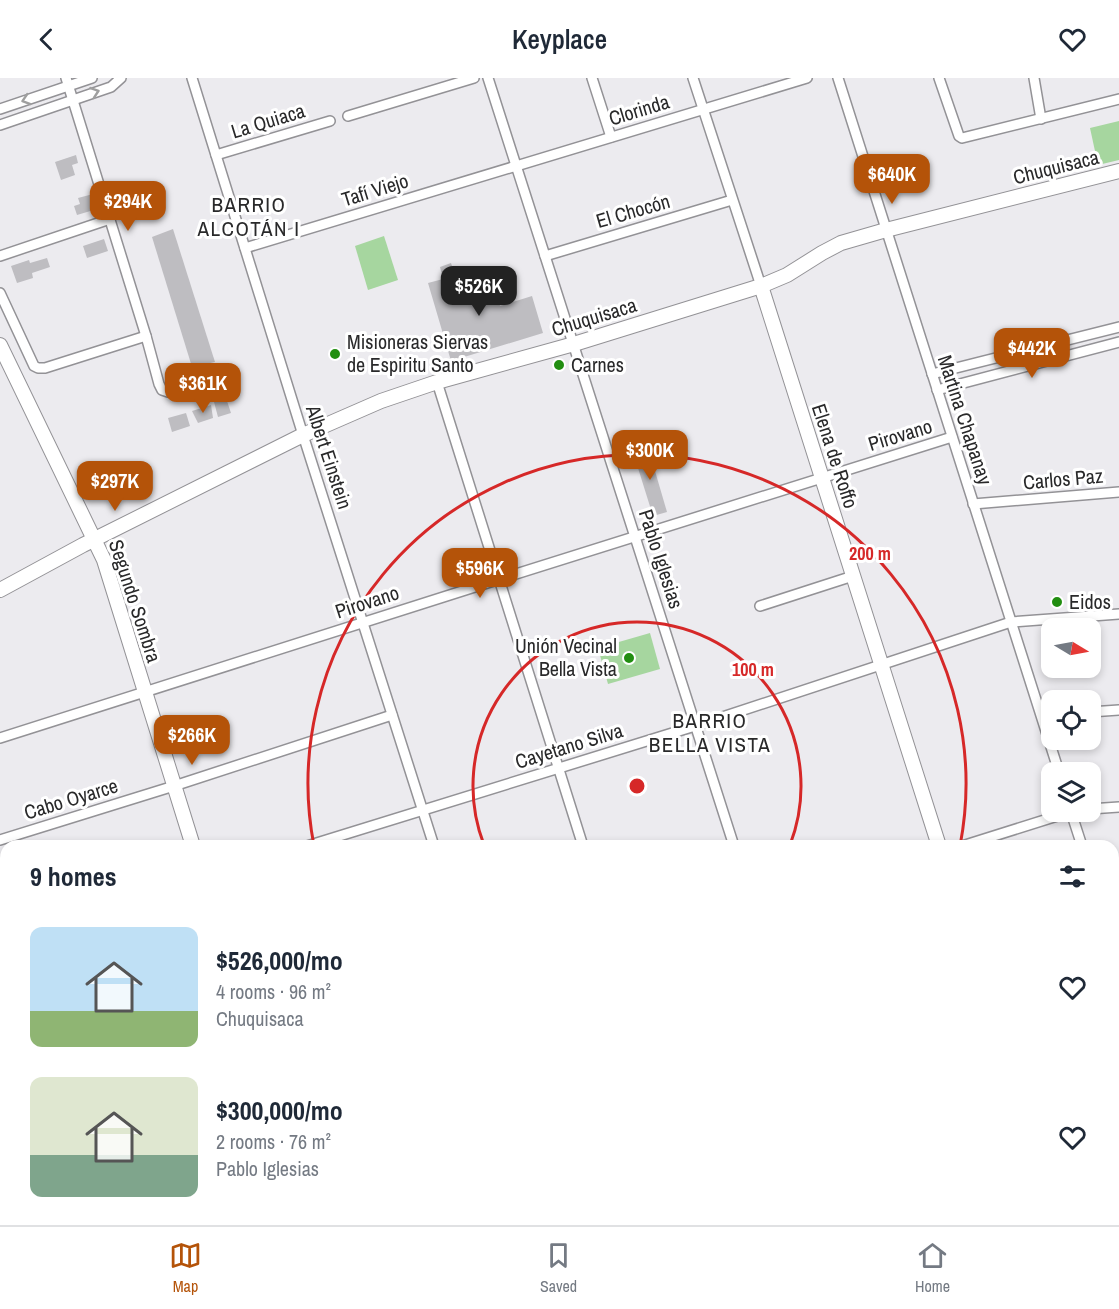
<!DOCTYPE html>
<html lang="en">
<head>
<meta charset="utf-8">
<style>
	:root { --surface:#fff; --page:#f2f2f3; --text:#1f2937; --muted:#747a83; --line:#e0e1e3; --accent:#b45309 }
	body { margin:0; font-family:"Archivo Narrow",sans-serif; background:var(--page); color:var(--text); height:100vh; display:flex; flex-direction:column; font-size:22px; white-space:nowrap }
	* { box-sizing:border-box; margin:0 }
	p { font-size:20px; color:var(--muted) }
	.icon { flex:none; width:33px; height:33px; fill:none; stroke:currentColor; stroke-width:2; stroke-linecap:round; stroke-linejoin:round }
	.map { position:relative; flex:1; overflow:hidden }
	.details { position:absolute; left:0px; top:762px; width:1119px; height:386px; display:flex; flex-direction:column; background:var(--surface); border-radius:18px 18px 0 0; box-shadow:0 3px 9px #0003 }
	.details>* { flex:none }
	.needle { width:39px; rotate:100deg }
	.buttons { position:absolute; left:1041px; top:540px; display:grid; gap:12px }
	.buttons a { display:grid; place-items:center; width:60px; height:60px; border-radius:12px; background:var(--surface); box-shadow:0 3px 9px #0003; font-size:30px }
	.price { position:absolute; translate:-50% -51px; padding:0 14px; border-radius:12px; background:var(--accent); color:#fff; font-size:20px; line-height:39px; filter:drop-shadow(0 2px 3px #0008) }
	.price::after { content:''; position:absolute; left:50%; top:36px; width:18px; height:14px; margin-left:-9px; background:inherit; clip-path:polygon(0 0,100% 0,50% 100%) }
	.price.on { background:#222; color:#fff }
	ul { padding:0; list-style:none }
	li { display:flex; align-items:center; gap:18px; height:150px; padding:0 30px }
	li span { display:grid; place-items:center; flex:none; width:168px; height:120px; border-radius:12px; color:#555 }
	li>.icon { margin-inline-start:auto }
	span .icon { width:72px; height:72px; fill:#fffc; stroke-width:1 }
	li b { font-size:26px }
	h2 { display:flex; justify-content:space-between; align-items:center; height:72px; padding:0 30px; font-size:26px }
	header { display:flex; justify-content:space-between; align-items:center; height:78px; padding:0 30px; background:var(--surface); font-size:27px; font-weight:600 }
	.tabs { display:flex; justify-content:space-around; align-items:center; height:84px; border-top:2px solid var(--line); background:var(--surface); font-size:16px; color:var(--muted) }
	.tabs a { display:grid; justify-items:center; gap:3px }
	.tabs .on { color:var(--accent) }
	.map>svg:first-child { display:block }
	.green { fill:#a6d69f }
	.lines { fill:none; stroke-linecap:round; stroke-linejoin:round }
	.stream { stroke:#597e54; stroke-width:3 }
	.building { fill:#bebdc1 }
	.lane-casing { stroke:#939296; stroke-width:8 }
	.street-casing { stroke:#939296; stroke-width:12 }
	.secondary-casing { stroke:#939296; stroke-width:16 }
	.path { stroke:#949496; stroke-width:2; stroke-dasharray:6 3; stroke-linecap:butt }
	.lane { stroke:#fff; stroke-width:4.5 }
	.street { stroke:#fff; stroke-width:9 }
	.secondary { stroke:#fff; stroke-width:14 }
	.oneway { stroke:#9f9f9f }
	.ring { fill:none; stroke:#d62828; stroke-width:3 }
	.poi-dot { fill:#228e11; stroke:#fff; stroke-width:2 }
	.labels { text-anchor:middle; stroke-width:6; stroke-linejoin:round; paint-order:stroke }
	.street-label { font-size:20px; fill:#29292a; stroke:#fff }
	.poi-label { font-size:20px; fill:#29292a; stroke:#fff; text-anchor:start }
	.neighbourhood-label { font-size:21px; letter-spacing:1.5px; fill:#29292a; stroke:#fff }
	.centre { fill:#d62828; stroke:#fff; stroke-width:3 }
	.ring-label { font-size:18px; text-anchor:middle; font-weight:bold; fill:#d62828; stroke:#fff; stroke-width:6; stroke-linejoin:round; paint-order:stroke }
</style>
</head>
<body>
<header><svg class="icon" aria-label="back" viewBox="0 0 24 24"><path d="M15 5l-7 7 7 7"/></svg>Keyplace<svg class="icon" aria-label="heart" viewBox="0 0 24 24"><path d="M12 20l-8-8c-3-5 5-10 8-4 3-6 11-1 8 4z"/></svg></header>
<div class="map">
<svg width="1119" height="1147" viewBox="0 0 1119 1147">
	<rect width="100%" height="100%" fill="#ecebef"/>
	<g class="green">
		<polygon points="1119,43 1119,82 1098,87 1090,50"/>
		<polygon points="384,158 398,202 368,212 355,168"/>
		<polygon points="650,555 660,591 608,606 598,570"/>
		<polygon points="0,882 6,901 6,955 0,957"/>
		<polygon points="1119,1000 1119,1067 1113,1009 1113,1001"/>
		<polygon points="1113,1078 1119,1133 1119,1147 1037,1147 1037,1142 1113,1142"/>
		<polygon points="713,1142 891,1142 893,1147 716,1147"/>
	</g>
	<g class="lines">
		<g class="stream">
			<polyline points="1113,993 1119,993"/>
			<polyline points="574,1147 587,1142"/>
		</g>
	</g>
	<g class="building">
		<polygon points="76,77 78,85 72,87 75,97 61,102 55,84"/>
		<polygon points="93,116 97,131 77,137 74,128 80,126 78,120"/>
		<polygon points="173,151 215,284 192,289 152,159"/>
		<polygon points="104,161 108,173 87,180 83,168"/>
		<polygon points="47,180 50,189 32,195 33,200 17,205 11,188 29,182 30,185"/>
		<polygon points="451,185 454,194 465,191 475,222 497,215 500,228 532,218 543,255 451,283 428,205 443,201 440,189"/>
		<polygon points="226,320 231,335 218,339 214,324"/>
		<polygon points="211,327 213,340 198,345 192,333"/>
		<polygon points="186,335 190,348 172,354 168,340"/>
		<polygon points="648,369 667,434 653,438 633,374"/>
	</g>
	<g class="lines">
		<defs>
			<polyline id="lane" points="555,1142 558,1147"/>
			<g id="street">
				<polyline points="66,0 146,258 159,306 162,312 168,314 186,313"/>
				<polyline points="192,0 303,357 434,768"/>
				<polyline points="488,0 734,768"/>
				<polyline points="592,0 611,59"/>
				<polyline points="693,0 761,208"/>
				<polyline points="838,0 1059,694"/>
				<polyline points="939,0 959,58 962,60 1119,21"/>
				<polyline points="1034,0 1041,41"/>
				<polyline points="0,31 92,0"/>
				<polyline points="348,38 474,0"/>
				<polyline points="0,47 111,9 121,0"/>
				<polyline points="216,77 330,43"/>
				<polyline points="245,170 807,0"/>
				<polyline points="0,178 110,141"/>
				<polyline points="545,178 732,122"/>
				<polyline points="0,215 34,288 38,290 45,290 146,258"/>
				<polyline points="932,296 1119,249"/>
				<polyline points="437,304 583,768"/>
				<polyline points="937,312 1119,264"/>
				<polyline points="973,426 1119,414"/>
				<polyline points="760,528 853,498"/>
				<polyline points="1090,634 1119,632"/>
				<polyline points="0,660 500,501 952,359"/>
				<polyline points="1090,731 1119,729"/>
				<polyline points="1071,734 1082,768"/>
				<polyline points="0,762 174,708 392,637"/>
				<polyline points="307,768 695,648 1011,544 1119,536"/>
				<polyline points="962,768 1070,734"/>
				<polyline points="0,811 6,829"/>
				<polyline points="1113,840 1119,840"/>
				<polyline points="1113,865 1119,884"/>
				<polyline points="0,866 6,864"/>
				<polyline points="0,969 6,967"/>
				<polyline points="0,1072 6,1070"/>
				<polyline points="105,1142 107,1147"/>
				<polyline points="209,1142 210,1147"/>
				<polyline points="433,1142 435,1147"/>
			</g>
			<g id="secondary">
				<polyline points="761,208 939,768"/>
				<polyline points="0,267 104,482 193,768"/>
				<polyline points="0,512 83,467 303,357 381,323 437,304 574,266 761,208 787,197 822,175 841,165 886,152 1119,93"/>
				<polyline points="1113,951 1119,950"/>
				<polyline points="1113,970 1119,969"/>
				<polyline points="311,1142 313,1147"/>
				<polyline points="1027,1142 1028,1147"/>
				<polyline points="529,1147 542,1142"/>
			</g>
		</defs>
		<use href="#lane" class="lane-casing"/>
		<use href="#street" class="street-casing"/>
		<use href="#secondary" class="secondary-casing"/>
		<g class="path">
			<polyline points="1041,1142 1041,1147"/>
			<polyline points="564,1146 574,1142"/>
			<polyline points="589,1147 602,1142"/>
		</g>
		<use href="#lane" class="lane"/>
		<use href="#street" class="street"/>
		<use href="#secondary" class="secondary"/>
	</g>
	<defs><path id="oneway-chevron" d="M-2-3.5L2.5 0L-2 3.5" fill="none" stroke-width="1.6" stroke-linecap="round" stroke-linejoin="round" transform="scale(1.5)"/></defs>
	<g class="oneway">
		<use href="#oneway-chevron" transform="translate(95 14) rotate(-19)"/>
		<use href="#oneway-chevron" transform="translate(26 22) rotate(162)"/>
	</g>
	<g class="ring">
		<path d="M484 767A164 164 0 1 1 790 767"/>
		<path d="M314 768A329 329 0 1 1 960 768"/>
	</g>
	<g class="poi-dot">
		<circle cx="335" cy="276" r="6"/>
		<circle cx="559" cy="287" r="6"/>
		<circle cx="1057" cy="524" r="6"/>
		<circle cx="629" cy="580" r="6"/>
	</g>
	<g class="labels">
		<g class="street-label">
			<text transform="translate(639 32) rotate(-17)" y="7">Clorinda</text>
			<text transform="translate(268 43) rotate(-17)" y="7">La Quiaca</text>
			<text transform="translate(1056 89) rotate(-14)" y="7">Chuquisaca</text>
			<text transform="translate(375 112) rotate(-17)" y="7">Tafí Viejo</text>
			<text transform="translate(633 133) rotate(-16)" y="7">El Chocón</text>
			<text transform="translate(594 239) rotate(-17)" y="7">Chuquisaca</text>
			<text transform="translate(965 342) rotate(72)" y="7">Martina Chapanay</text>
			<text transform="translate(900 357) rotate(-17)" y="7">Pirovano</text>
			<text transform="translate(835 378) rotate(72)" y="7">Elena de Roffo</text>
			<text transform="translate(329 379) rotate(72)" y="7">Albert Einstein</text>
			<text transform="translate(1063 401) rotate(-5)" y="7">Carlos Paz</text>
			<text transform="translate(661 481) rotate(72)" y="7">Pablo Iglesias</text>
			<text transform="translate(135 523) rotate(72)" y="7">Segundo Sombra</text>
			<text transform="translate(367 524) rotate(-18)" y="7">Pirovano</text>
			<text transform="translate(569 668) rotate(-17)" y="7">Cayetano Silva</text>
			<text transform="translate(71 721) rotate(-17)" y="7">Cabo Oyarce</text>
		</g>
		<g class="poi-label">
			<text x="347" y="271">Misioneras Siervas<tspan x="347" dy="23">de Espiritu Santo</tspan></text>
			<text x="571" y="294">Carnes</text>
			<text x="1069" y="531">Eidos</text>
			<text x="617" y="575" text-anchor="end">Unión Vecinal<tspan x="617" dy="23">Bella Vista</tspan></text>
		</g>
		<g class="neighbourhood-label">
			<text x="249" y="134">BARRIO<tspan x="249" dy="24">ALCOTÁN I</tspan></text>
			<text x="710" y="650">BARRIO<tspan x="710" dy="24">BELLA VISTA</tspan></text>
		</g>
	</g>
	<circle cx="637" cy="708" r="9" class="centre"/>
	<g class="ring-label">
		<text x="870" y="482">200 m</text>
		<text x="753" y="598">100 m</text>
	</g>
</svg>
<div class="buttons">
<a><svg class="needle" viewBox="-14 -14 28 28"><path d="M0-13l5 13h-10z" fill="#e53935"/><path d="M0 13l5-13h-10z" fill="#747a83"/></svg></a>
<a><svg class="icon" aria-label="locate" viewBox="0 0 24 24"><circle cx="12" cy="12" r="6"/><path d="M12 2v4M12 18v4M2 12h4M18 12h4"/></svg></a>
<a><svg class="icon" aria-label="layers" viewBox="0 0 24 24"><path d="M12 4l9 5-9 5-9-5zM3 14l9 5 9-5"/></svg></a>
</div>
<b class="price" style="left:892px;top:127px">$640K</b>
<b class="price" style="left:128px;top:154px">$294K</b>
<b class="price on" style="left:479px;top:239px">$526K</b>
<b class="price" style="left:1032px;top:301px">$442K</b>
<b class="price" style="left:203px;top:336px">$361K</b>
<b class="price" style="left:650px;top:403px">$300K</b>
<b class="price" style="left:115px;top:434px">$297K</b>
<b class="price" style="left:480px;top:521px">$596K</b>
<b class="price" style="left:192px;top:688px">$266K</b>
<section class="details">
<h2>9 homes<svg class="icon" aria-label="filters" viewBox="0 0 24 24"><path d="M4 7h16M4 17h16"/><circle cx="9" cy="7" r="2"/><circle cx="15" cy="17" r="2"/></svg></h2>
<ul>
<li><span style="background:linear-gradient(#bfe0f5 70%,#8fb573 0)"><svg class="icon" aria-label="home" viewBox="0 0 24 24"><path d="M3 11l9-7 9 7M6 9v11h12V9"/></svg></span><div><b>$526,000/mo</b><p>4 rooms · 96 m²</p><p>Chuquisaca</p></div><svg class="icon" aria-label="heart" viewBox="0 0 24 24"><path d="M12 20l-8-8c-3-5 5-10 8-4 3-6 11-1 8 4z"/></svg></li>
<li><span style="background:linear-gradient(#dfe7d0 65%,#7fa58c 0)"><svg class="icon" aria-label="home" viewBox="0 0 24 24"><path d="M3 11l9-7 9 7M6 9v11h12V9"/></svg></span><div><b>$300,000/mo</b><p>2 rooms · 76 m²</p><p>Pablo Iglesias</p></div><svg class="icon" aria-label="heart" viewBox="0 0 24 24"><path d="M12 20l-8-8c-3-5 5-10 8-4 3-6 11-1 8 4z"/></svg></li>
</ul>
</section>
</div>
<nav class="tabs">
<a class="on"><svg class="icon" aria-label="map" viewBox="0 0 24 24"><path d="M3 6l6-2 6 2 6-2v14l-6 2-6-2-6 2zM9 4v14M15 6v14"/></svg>Map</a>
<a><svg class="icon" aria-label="saved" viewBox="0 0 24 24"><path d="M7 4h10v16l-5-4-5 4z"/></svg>Saved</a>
<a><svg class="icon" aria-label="home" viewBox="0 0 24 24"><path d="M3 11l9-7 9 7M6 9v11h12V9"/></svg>Home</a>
</nav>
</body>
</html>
